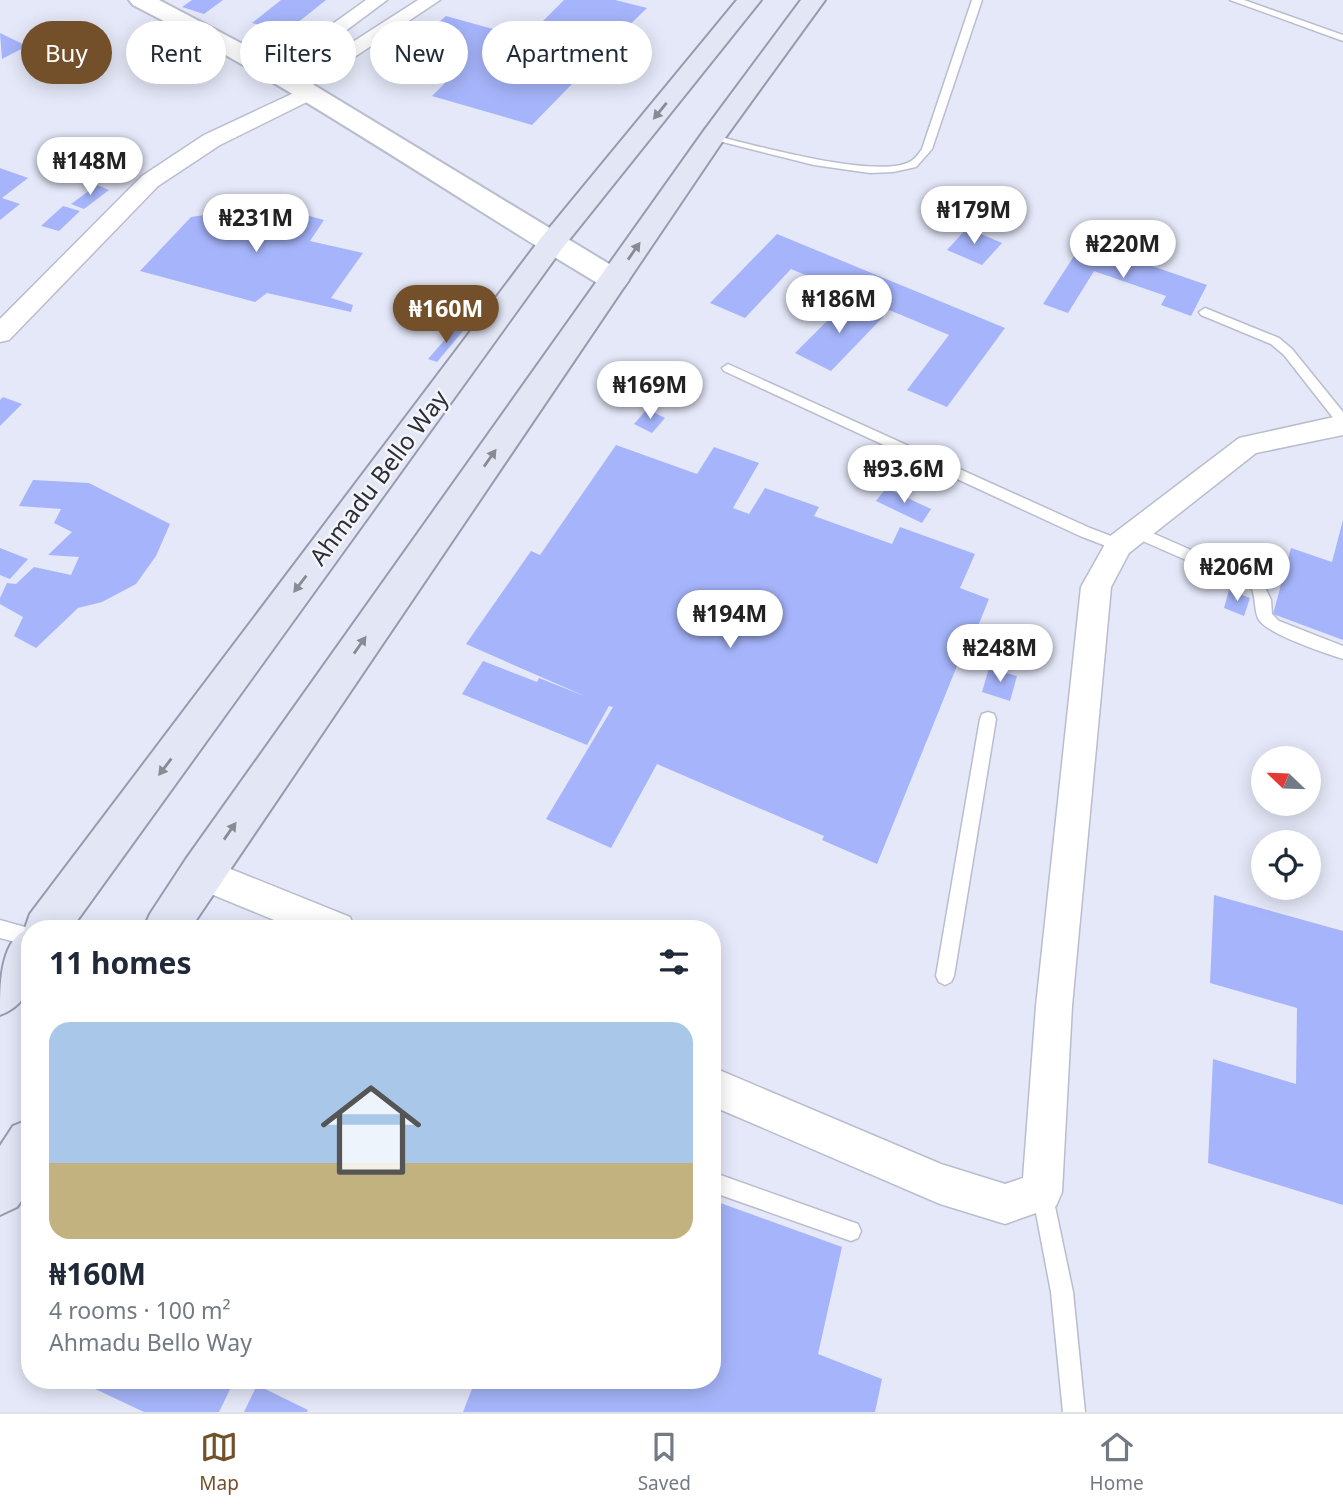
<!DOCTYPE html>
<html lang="en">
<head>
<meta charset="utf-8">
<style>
	:root { --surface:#fff; --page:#f2f2f3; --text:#1f2937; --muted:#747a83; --line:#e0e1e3; --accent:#735029 }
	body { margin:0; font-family:"Noto Sans",sans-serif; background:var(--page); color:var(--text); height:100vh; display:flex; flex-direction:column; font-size:26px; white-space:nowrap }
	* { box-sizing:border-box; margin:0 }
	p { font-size:23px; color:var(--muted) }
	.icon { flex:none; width:38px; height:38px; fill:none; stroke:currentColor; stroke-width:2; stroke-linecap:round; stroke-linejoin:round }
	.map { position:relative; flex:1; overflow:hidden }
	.drawer { position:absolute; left:21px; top:920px; width:700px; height:469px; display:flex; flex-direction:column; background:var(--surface); border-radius:28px; box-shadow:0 4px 18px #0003 }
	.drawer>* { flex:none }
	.top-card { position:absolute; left:21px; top:21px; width:700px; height:63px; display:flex; gap:14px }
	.needle { width:46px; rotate:293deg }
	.controls { position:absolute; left:1251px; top:746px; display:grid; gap:14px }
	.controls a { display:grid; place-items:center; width:70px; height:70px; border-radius:50%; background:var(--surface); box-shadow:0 4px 18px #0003; font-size:35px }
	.price { position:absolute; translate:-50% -60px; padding:0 16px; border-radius:24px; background:#fff; color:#222; font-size:23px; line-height:46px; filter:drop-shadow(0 2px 4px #0008) }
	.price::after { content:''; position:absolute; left:50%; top:42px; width:21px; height:16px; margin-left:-10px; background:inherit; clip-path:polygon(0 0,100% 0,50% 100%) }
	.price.selected { background:var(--accent); color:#fff }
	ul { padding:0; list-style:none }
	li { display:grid; align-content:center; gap:14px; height:371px; padding:0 28px }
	li span { display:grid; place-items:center; height:217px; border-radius:21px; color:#555 }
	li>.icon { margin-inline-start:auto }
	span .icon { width:126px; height:126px; fill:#fffc; stroke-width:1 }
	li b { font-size:30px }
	h2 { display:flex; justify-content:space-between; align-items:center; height:84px; padding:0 28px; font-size:30px }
	.tag { padding:0 24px; border-radius:32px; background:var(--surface); box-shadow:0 4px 18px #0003; font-size:24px; line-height:63px }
	.tag.selected { background:var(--accent); color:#fff }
	.menu { display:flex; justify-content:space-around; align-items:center; height:98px; border-top:2px solid var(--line); background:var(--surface); font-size:19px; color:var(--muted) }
	.menu a { display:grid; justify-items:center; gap:4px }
	.menu .selected { color:var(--accent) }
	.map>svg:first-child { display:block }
	.building { fill:#a6b5fb }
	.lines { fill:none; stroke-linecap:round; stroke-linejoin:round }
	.service-casing { stroke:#b9bdcd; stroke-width:3 }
	.minor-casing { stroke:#b9bdcd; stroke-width:3 }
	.tertiary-casing { stroke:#b9bdcd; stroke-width:4 }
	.primary-casing { stroke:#979bae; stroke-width:4 }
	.service { fill:#fff; fill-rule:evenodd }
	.minor { fill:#fff; fill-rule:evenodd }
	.tertiary { fill:#fff; fill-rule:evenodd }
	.primary { fill:#e3e6f5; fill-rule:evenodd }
	.oneway { fill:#888a94 }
	.labels { text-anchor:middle; stroke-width:5; stroke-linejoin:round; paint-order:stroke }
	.street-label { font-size:24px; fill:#2c2e34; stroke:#f4f5fc }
</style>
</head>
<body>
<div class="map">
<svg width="1343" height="1412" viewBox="0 0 1343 1412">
	<rect width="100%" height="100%" fill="#e4e8f8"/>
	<g class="building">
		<polygon points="192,0 223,0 204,14 182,7"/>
		<polygon points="281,0 326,0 286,32 252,23"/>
		<polygon points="564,0 615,0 647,8 613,41 540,24"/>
		<polygon points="446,16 580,53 556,78 573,83 532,125 432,96 445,83 390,64"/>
		<polygon points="0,33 27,46 2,59"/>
		<polygon points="0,168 28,178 2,198 20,204 0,220"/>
		<polygon points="97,185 109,190 84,209 71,204"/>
		<polygon points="250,194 290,203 284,209 324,220 310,241 363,253 331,298 353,305 351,312 267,293 255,302 140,271 191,217 205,215 223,196 245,197"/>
		<polygon points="63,206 80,211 59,231 41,226"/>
		<polygon points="967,228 1002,243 982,265 947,250"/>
		<polygon points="777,234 1005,328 947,407 907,390 949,335 791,269 745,318 710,303"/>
		<polygon points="1083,242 1207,285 1191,316 1161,305 1166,296 1094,271 1068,313 1043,304"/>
		<polygon points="848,300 883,317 831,371 795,353"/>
		<polygon points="455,328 463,331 437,362 428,359"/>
		<polygon points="3,397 22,404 0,426 0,400"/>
		<polygon points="647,409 665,418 652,433 634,424"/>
		<polygon points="616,445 697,474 714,447 759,463 733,508 749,514 765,488 819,507 814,516 892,544 900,527 975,554 960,588 989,599 965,658 961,656 877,864 822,840 824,836 657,764 611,848 546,819 613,707 609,706 587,745 462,694 483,661 537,682 539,678 587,697 466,644 531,551 540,555"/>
		<polygon points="33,480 89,483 170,524 156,556 136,584 102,602 78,608 36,648 14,636 23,617 0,604 0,598 7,583 16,584 34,567 71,575 79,557 48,555 72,532 54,523 61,509 19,506"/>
		<polygon points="886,488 931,509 922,523 876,501"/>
		<polygon points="1343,520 1343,640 1273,614 1291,548 1332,562"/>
		<polygon points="0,548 28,559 10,579 0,575"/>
		<polygon points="1229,590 1250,598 1244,616 1224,608"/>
		<polygon points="989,668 1017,676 1010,701 982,692"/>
		<polygon points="1214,895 1343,931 1343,1205 1208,1163 1213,1059 1296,1084 1297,1008 1210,983"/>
		<polygon points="712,1200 842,1247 818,1354 882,1379 875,1412 463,1412 475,1381 712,1381"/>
		<polygon points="94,1381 234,1381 219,1412 144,1412 91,1387"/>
		<polygon points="257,1385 308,1410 307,1412 244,1412"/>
	</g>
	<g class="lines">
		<defs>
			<g id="service">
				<path d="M972 0H982L932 149 916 167 893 172 870 173 814 165 707 138 712 135C751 144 879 181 911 161 916 158 919 153 922 149Z"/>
				<polygon points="1230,0 1244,0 1343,35 1343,41"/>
				<polygon points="1205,308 1279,338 1292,349 1343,412 1343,426 1338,424 1284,355 1271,344 1201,315 1199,312"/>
				<polygon points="728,364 1090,528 1124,541 1126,545 1119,551 1080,536 724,371 722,368"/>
				<path d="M1134 525 1262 581 1271 600 1272 614 1279 621 1343 646V659C1325 653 1269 635 1259 620 1254 612 1256 599 1252 589L1129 535 1127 531Z"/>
				<polygon points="988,712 994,714 996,719 954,976 951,982 945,985 939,982 936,976 980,719 982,714"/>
				<polygon points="0,920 32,929 30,929 30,946 0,938"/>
				<polygon points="712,1172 858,1224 861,1231 858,1238 851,1241 712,1192"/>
				<polygon points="1042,1182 1049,1185 1052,1192 1073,1292 1085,1412 1063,1412 1051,1292 1032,1192 1035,1185"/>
			</g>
			<g id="minor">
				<polygon points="366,0 387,0 285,76 271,76 268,72 271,68"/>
				<polygon points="418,0 440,0 311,86 319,88 322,92 319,96 220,145 158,186 9,340 0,342 0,319 142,176 204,135 298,91 289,85 292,81"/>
				<polygon points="1343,415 1343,435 1256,453 1129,553 1111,587 1072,1006 1062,1192 1056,1206 1005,1224 940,1204 712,1106 712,1067 941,1164 1005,1184 1023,1178 1036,1006 1081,587 1109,537 1239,438"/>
				<polygon points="201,857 350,917 355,929 296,929 189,885 184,873 189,861"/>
			</g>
			<path id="tertiary" d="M129 0H159L271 59 624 273 629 280 624 287 614 290 604 287C446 193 296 88 133 5Z"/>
			<g id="primary">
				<path d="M737 0H761L561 250 71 929H30C30 966 40 999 0 1015 0 986 0 944 24 931L30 914 541 238Z"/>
				<polygon points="801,0 825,0 722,142 190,929 143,929 150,914 186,859 703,132"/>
				<polygon points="30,1119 30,1188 17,1207 0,1215 0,1146 13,1126"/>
			</g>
		</defs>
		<use href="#service" class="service-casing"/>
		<use href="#minor" class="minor-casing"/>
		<use href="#tertiary" class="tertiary-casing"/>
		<use href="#primary" class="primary-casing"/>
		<use href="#service" class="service"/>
		<use href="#minor" class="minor"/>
		<use href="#tertiary" class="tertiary"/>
		<use href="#primary" class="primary"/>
	</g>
	<defs><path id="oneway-solid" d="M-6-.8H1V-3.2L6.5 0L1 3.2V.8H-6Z" transform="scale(1.75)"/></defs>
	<g class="oneway">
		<use href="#oneway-solid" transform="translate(660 111) rotate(129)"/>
		<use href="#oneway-solid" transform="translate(634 251) rotate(-55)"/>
		<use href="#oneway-solid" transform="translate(490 458) rotate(-55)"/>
		<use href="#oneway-solid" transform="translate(300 584) rotate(127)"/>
		<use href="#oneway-solid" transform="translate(360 645) rotate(-55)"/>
		<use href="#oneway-solid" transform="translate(165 767) rotate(127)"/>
		<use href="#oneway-solid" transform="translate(230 831) rotate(-55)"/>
	</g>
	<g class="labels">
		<g class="street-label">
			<text transform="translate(379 478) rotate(-53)" y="8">Ahmadu Bello Way</text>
		</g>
	</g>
</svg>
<div class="controls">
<a><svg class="needle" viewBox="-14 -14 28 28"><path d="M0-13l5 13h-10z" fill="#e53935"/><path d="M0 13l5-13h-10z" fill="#747a83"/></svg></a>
<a><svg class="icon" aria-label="locate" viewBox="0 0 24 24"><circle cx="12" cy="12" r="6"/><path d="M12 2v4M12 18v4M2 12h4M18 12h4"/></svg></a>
</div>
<b class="price" style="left:90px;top:197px">₦148M</b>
<b class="price" style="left:974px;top:246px">₦179M</b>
<b class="price" style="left:256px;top:254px">₦231M</b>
<b class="price" style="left:1123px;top:280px">₦220M</b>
<b class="price" style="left:839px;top:335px">₦186M</b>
<b class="price selected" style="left:446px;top:345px">₦160M</b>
<b class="price" style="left:650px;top:421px">₦169M</b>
<b class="price" style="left:904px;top:505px">₦93.6M</b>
<b class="price" style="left:1237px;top:603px">₦206M</b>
<b class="price" style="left:730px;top:650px">₦194M</b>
<b class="price" style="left:1000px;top:684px">₦248M</b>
<div class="top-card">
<a class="tag selected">Buy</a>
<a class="tag">Rent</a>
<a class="tag">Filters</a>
<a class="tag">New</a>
<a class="tag">Apartment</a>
</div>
<section class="drawer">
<h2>11 homes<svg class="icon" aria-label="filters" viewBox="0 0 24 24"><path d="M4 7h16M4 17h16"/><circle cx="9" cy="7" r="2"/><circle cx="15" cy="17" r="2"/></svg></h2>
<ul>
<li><span style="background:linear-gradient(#a9c7e8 65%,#c2b280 0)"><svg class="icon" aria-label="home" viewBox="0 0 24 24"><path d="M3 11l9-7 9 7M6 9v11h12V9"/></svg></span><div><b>₦160M</b><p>4 rooms · 100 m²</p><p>Ahmadu Bello Way</p></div></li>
</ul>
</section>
</div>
<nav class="menu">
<a class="selected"><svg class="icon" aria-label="map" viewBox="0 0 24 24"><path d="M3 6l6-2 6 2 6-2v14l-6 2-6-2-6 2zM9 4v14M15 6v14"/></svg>Map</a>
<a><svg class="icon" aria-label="saved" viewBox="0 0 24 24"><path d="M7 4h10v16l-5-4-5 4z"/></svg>Saved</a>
<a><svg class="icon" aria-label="home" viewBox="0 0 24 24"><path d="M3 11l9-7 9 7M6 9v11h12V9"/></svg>Home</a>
</nav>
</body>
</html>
